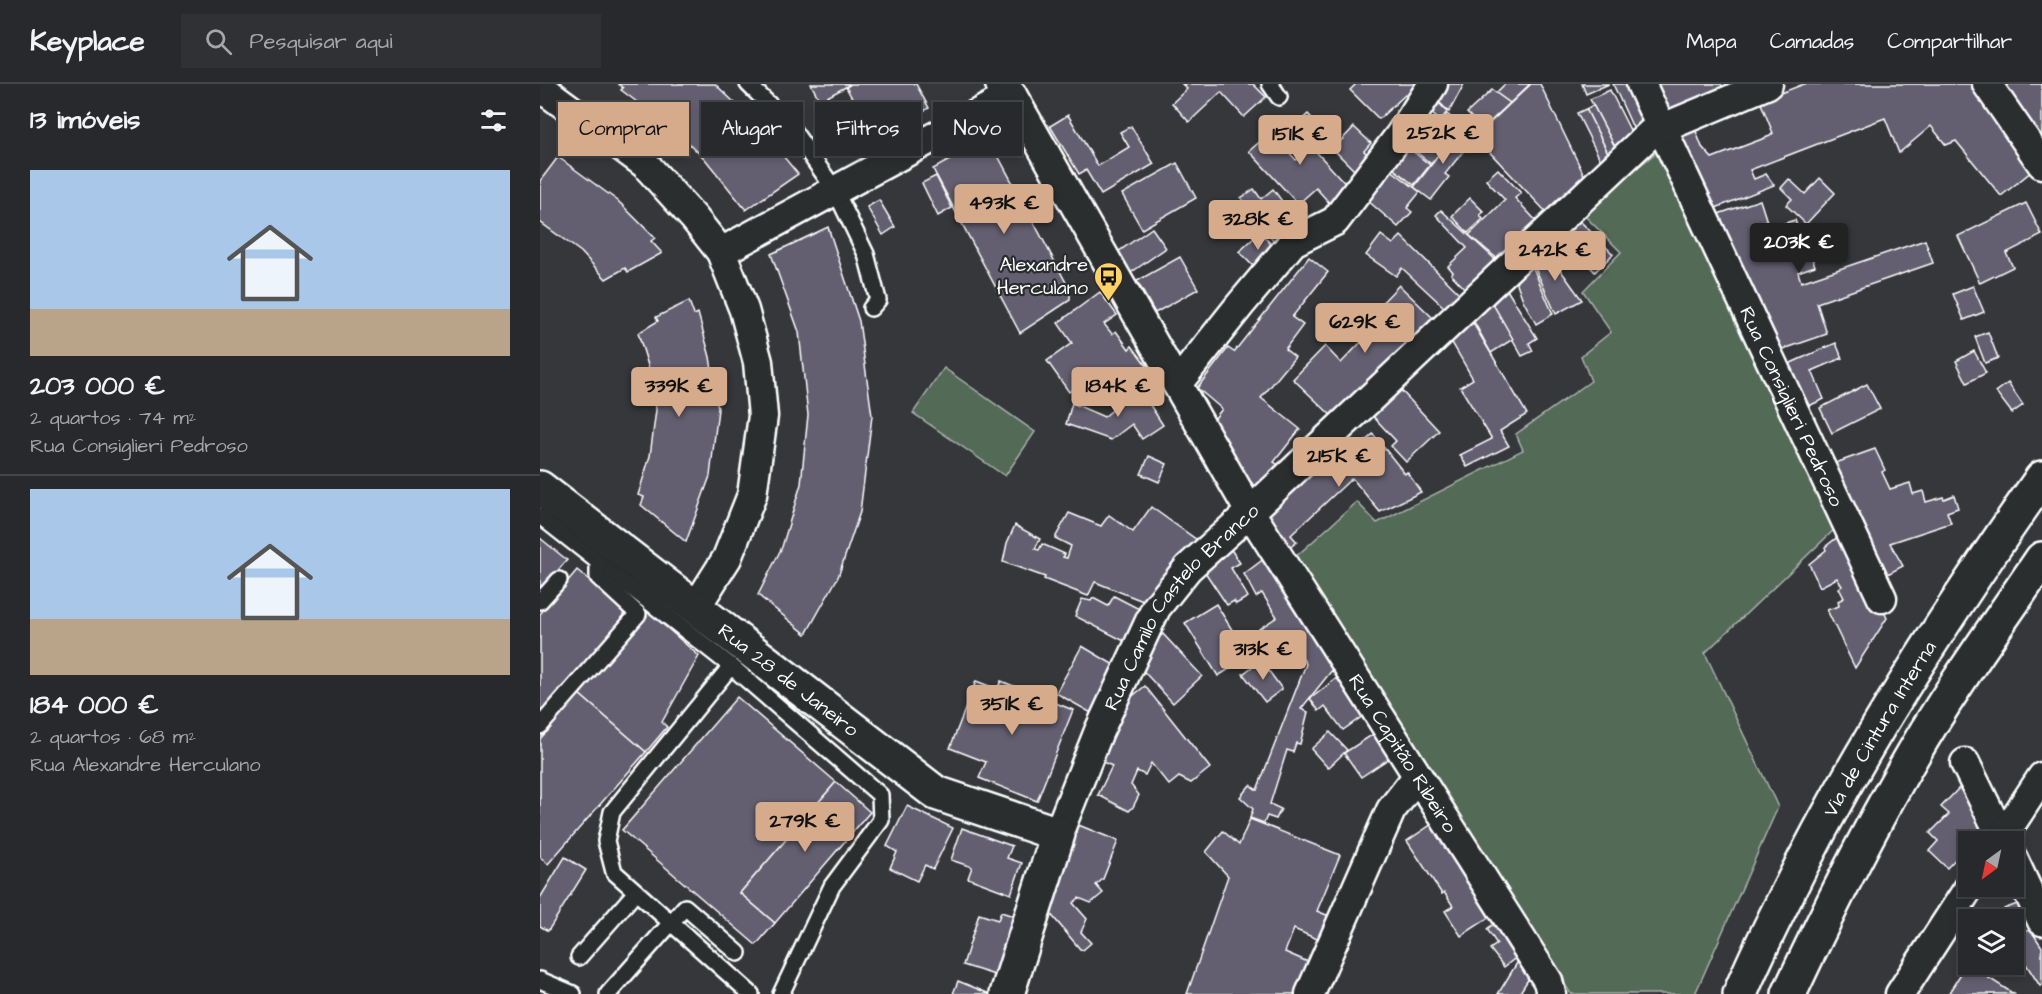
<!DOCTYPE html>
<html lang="pt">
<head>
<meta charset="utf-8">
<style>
	:root { --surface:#28292c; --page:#303134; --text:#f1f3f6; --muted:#a5a6a9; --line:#444548; --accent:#d6ab8b }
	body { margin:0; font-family:"Architects Daughter",sans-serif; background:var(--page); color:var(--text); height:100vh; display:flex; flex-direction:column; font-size:22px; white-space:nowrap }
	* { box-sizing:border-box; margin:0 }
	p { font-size:20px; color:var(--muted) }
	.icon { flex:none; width:33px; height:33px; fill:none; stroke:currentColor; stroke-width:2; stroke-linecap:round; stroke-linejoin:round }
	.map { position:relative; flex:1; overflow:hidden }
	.panel { display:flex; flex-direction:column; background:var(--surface); width:540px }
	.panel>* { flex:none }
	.banner { position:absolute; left:18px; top:18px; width:570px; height:54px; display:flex; gap:12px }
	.needle { width:39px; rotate:213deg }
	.controls { position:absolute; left:1418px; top:747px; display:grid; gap:12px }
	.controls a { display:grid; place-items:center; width:66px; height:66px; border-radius:0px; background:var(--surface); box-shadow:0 3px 9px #0003,0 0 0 2px var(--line); font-size:30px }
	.price { position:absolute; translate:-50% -51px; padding:0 14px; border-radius:6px; background:var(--accent); color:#111; font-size:20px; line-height:39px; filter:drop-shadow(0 2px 3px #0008) }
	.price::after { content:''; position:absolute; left:50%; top:36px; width:18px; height:14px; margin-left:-9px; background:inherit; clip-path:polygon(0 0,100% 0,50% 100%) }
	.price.on { background:#222; color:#fff }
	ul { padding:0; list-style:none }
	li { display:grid; align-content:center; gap:12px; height:318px; padding:0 30px }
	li+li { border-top:2px solid var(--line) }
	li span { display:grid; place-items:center; height:186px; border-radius:0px; color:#555 }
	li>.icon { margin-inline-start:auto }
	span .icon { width:108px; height:108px; fill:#fffc; stroke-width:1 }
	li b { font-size:26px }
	h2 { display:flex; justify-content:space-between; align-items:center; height:72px; padding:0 30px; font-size:26px }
	.chip { padding:0 21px; border-radius:0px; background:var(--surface); box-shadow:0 3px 9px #0003,0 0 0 2px var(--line); font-size:21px; line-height:54px }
	.chip.on { background:var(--accent); color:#111 }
	header { display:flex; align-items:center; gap:36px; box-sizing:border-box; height:84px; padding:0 30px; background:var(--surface); border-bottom:2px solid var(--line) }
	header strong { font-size:28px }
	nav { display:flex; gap:33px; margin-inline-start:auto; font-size:21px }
	.search { width:420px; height:54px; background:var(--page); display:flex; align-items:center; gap:15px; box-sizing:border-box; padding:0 21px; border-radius:0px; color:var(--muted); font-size:22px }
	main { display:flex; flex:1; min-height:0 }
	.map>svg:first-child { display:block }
	.green { fill:#536a57; stroke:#a9b4ab; stroke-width:1.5 }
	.building { fill:#635f70; stroke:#fff; stroke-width:1.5 }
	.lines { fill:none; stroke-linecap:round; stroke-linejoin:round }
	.lane-casing { stroke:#fff; stroke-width:20 }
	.street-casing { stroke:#fff; stroke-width:33 }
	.secondary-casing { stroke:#fff; stroke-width:38 }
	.highway-casing { stroke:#fff; stroke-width:38 }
	.lane { stroke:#2a2d2e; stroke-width:15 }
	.street { stroke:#2a2d2e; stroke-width:28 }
	.secondary { stroke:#2a2d2e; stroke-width:33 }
	.highway { stroke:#2a2d2e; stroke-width:33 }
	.labels { text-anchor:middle; stroke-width:4.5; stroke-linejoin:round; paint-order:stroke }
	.poi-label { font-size:20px; fill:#fff; stroke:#2a2d2e; text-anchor:end }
	.street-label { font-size:20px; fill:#fff; stroke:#2a2d2e }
</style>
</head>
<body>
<header>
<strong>Keyplace</strong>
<div class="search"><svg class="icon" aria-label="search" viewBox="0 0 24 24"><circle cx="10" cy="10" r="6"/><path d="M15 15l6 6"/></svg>Pesquisar aqui</div>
<nav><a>Mapa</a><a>Camadas</a><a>Compartilhar</a></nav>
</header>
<main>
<section class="panel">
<h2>13 imóveis<svg class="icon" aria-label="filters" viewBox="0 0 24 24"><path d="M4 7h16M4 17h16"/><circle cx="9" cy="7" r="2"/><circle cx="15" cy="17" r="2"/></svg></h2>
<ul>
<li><span style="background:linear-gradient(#a9c7e8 75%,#b9a48a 0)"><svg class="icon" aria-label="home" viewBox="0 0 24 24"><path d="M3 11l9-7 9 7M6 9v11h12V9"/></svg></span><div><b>203 000 €</b><p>2 quartos · 74 m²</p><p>Rua Consiglieri Pedroso</p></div></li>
<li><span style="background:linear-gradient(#a9c7e8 70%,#b9a48a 0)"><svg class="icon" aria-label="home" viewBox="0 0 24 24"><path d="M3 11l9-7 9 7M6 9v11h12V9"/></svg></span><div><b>184 000 €</b><p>2 quartos · 68 m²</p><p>Rua Alexandre Herculano</p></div></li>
</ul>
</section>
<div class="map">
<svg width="1502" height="910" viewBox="0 0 1502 910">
	<rect width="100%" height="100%" fill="#35373b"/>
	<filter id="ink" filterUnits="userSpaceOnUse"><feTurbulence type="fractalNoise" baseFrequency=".0167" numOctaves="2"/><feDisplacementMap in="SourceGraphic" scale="12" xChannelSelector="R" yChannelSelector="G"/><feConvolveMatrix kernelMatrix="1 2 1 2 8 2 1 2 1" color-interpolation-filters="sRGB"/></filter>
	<g filter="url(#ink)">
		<g class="green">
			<polygon points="1118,67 1299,441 1165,569 1238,723 1155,910 1031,910 752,476 817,418 837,439 983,366 976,350 1051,297 1041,272 1071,248 1043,207 1081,168 1042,129"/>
			<polygon points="404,284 495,348 465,392 373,329"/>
		</g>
		<g class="building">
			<polygon points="78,0 175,0 214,37 258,90 206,126 165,75 137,48 81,6 83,4"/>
			<polygon points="271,0 311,0 280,17"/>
			<polygon points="311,0 376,0 389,24 349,46 347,43 332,51 306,3"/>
			<polygon points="642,0 713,0 726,13 704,33 681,8 649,38 632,19 647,5"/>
			<polygon points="816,0 886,0 870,15 865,11 839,35 810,6"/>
			<polygon points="898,0 924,0 909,28 892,11"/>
			<polygon points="965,0 990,0 970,19 956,9"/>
			<polygon points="991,0 1000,0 1045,93 1007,129 941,59 943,57 937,51"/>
			<polygon points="1042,0 1069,0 1046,10"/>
			<polygon points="1073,0 1095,0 1109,31 1094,46"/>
			<polygon points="1108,0 1181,0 1185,7 1124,35"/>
			<polygon points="1264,0 1442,0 1492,87 1461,112 1416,57 1406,61 1391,42 1359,69 1345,34 1210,86 1214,95 1226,90 1234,101 1163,129 1133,52 1154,42 1162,63 1172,74 1230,52 1233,49 1220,17"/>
			<polygon points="1452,0 1502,0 1502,76"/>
			<polygon points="952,6 970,19 937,50 928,40 933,35 927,29"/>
			<polygon points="1070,6 1091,48 1075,63 1050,15"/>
			<polygon points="894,13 907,28 900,37 886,24"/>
			<polygon points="1053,21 1075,63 1068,69 1046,25"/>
			<polygon points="1046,25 1068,69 1061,77 1037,29"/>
			<polygon points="768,30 778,41 749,68 756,76 771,62 812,107 794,124 776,104 758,120 709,67 730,49 738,57"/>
			<polygon points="907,30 921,41 891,80 862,56 870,46 885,58"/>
			<polygon points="528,31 558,82 589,63 580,48 591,42 614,80 561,111 546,86 539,90 510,42"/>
			<polygon points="814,43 831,59 824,67 834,77 820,92 793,65"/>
			<polygon points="920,44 933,55 905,90 909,93 891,116 874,103"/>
			<polygon points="449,55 530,206 530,216 480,249 393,85"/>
			<polygon points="861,58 890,81 874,101 845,78"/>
			<polygon points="18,73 78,117 115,154 111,157 122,169 88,188 85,184 66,195 41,168 0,138 0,97"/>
			<polygon points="637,79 656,114 602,145 582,110"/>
			<polygon points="842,79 880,108 867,124 872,128 858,143 819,109"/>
			<polygon points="958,85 981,109 975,114 999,140 960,177 929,151 965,116 946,96"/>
			<polygon points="396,92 412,124 398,132 382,99"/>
			<polygon points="1280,94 1295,109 1266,140 1246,121 1252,115 1241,104 1249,95 1265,110"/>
			<polygon points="714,105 721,115 733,105 762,144 738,163 701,114"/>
			<polygon points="930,114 944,128 940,131 943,135 928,149 912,132"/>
			<polygon points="339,116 355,143 343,151 327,123"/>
			<polygon points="1220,116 1229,144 1255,136 1261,154 1265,152 1275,182 1258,188 1261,198 1385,156 1393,179 1277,219 1287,250 1232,269 1178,130"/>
			<polygon points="1486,119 1502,151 1466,169 1473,183 1440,199 1418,152"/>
			<polygon points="901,126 957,177 926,206 911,190 913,188 908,182 927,164 896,131"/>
			<polygon points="1036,133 1073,170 1055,188 1018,150"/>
			<polygon points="288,143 319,237 332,332 320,428 298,493 266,550 218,511 242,463 261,400 268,331 259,248 231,170"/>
			<polygon points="612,144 626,164 589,190 575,170"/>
			<polygon points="720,148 737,167 717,186 699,168"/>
			<polygon points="841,151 853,160 861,152 920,210 906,225 862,184 856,192 826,171"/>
			<polygon points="1004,163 1042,216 1016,230 991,175"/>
			<polygon points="640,173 658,205 615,229 597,197"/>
			<polygon points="769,173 788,188 752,233 763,241 745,265 755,273 721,314 760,345 734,378 740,382 721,406 658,356 682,325 657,304 688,264 694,268"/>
			<polygon points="990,177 1013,230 996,240 983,216 975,194"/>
			<polygon points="859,201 894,235 796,336 753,295 785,262 801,279 822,257 813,249"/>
			<polygon points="964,201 997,254 989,259 993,267 982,272 950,215"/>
			<polygon points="1433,202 1444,228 1424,236 1413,210"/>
			<polygon points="560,208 577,231 564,240 572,250 576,247 589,265 592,262 610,286 574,312 556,288 529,308 507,277 532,259 518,239"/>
			<polygon points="950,215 973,255 951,269 932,234"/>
			<polygon points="149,217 154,231 158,229 170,273 178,325 170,392 146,458 101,421 104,413 98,411 110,372 116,326 110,288 98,249 118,237 116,233"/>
			<polygon points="930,234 987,330 960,347 969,362 927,383 920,371 952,355 920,303 933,295 910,255"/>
			<polygon points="1448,248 1458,274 1445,279 1435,253"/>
			<polygon points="1296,259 1302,274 1272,287 1284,315 1262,325 1244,282"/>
			<polygon points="1434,267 1446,289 1427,299 1416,277"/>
			<polygon points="1468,299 1483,321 1472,329 1456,308"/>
			<polygon points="1327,300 1340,325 1292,349 1280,324"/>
			<polygon points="857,302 899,347 866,378 851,362 856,357 829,328"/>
			<polygon points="599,304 623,341 602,355 592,340 571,356 526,340 532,319 564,333"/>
			<polygon points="833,350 865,390 867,388 881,408 840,428 812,394 751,451 757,458 744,468 719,433 794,362 804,377"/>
			<polygon points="1335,365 1345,386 1342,388 1350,405 1370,399 1373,410 1383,407 1386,418 1403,413 1404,415 1414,411 1418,424 1407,428 1411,439 1350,459 1363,482 1344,492 1290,381"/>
			<polygon points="609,372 627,380 619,398 601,390"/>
			<polygon points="611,423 657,456 608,519 555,498 548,512 504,495 505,493 463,478 467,459 475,441 500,455 495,465 499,466 502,460 525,470 523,473 527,474 531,462 515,454 529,429 561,442 569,431 593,448"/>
			<polygon points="1304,448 1347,534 1315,584 1287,526 1299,522 1298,517 1304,514 1299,504 1302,502 1297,494 1280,503 1269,480 1286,466 1285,463"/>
			<polygon points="0,454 27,476 0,507"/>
			<polygon points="688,461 700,479 691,484 708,513 696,520 694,517 687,521 663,485"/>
			<polygon points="729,471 797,580 761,625 768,628 760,660 756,659 753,668 747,666 730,720 741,725 736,735 727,732 724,739 710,734 713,725 700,713 710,701 717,706 766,580 752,557 734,567 719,545 737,533 722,509 716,513 704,490"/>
			<polygon points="37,486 80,521 84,528 81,536 0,630 0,530"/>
			<polygon points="574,512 605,528 588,559 535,532 542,515 551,517 553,514 568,522"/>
			<polygon points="676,520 709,573 678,592 645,539"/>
			<polygon points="109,528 159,572 122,638 127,643 106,668 39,610"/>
			<polygon points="623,550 662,592 633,619 593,576"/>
			<polygon points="542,562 579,584 553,630 516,609"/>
			<polygon points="721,576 742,605 725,618 703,590"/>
			<polygon points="802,590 830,627 803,646 785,622 779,627 770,615"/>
			<polygon points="436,597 457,605 461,597 533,626 497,717 439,694 446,678 410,664"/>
			<polygon points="605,602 670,684 651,699 639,693 629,701 611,679 605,691 597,687 591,701 599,711 593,723 589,727 558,711 572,682 556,675 584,619"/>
			<polygon points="39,610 106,668 8,780 0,773 0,655"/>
			<polygon points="197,613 296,698 200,809 235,839 216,861 82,746"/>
			<polygon points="838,647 854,671 821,693 804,669"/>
			<polygon points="790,648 807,666 788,684 771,665"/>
			<polygon points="296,698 330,728 235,839 200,809"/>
			<polygon points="1419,704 1453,736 1432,758 1428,758 1428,762 1407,784 1389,767 1398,757 1390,749 1409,730 1401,723"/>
			<polygon points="367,722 413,744 393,785 385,781 377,797 350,784 357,768 347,762"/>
			<polygon points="710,735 800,771 777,827 789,832 779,856 754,845 745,868 768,878 754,910 647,910 688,792 666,768 683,747 699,761"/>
			<polygon points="898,736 959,827 921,852 905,827 913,822 904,808 902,810 867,757"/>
			<polygon points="536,740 578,757 563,795 556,801 563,809 551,819 539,814 533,819 547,835 541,848 551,859 543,866 540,865 504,822"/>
			<polygon points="422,744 472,762 467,774 482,779 471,810 428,794 432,783 411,776"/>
			<polygon points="25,773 46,786 8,847 0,842 0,814"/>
			<polygon points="1480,819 1487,837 1473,842 1473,836 1468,836 1464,825"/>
			<polygon points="461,828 480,834 461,893 423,881 439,830 458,836"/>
			<polygon points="959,836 983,868 964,883 950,865 957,860 947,845"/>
			<polygon points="1490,845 1502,863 1502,901 1500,902 1473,860 1473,856"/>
			<polygon points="980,874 996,883 979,910 958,910"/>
			<polygon points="1427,880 1474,910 1408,910"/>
			<polygon points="418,897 450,910 413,910"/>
		</g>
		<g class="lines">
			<defs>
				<g id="lane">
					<polyline points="208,0 247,38 295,106 326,170 338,216 331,224"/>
					<polyline points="730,0 739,13"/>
					<polyline points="0,432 191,582 340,711 341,736 292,802 241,910"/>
					<polyline points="0,517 19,496"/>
					<polyline points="191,582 72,728 66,757 74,788 211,910"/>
					<polyline points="0,642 98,530 58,493 58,478"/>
					<polyline points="39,873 96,808"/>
					<polyline points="0,896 33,910"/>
					<polyline points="68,910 145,823 198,869"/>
				</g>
				<g id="street">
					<path id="s1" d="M460 0 472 11 710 428 1008 897 1011 910"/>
					<path id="s2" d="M1101 0 1342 514"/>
					<polyline points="1447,0 1502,80"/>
					<polyline points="0,3 105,80 154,134 181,168 204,226 218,278 223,332 212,411 187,474 156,523"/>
					<polyline points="181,168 472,11"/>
					<polyline points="637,300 700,221 753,158 795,137 860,51 893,0"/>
					<polyline points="1425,679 1464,758"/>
					<path id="s3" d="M518 750 559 647 616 524 648 484 710 428 1111 49 1228 0"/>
					<polyline points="1459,758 1502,693"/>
					<polyline points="1473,775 1502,837"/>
					<polyline points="770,910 851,726 877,693"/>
					<polyline points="1360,910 1430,802"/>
				</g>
				<g id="secondary">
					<path id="s4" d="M0 404 396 709 518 750 467 910"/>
				</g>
				<g id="highway">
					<path id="s5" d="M1200 910C1212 881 1226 852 1240 824 1314 672 1405 532 1502 394"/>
					<path d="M1249 910C1287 829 1327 749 1372 672 1411 604 1458 540 1502 475"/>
				</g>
			</defs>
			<use href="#lane" class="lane-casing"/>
			<use href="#street" class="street-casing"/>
			<use href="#secondary" class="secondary-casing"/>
			<use href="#highway" class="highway-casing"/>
			<use href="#lane" class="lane"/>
			<use href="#street" class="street"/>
			<use href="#secondary" class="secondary"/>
			<use href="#highway" class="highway"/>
		</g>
	</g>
	<defs>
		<symbol id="bus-pin" viewBox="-11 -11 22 30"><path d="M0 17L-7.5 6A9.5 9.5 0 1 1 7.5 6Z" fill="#ffd166" stroke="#2a2d2e"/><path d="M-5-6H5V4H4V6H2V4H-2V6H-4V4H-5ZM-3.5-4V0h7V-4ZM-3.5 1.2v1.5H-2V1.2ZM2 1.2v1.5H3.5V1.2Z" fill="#111"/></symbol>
	</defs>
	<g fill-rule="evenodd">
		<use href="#bus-pin" x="552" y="176" width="33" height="45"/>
	</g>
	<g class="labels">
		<g class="poi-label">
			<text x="548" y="187">Alexandre<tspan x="548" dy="23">Herculano</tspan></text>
		</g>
		<g class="street-label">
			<text dy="7" stroke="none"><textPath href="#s2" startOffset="356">Rua Consiglieri Pedroso</textPath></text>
			<text dy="7" stroke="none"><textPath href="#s3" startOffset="262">Rua Camilo Castelo Branco</textPath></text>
			<text dy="7" stroke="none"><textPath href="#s4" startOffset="314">Rua 28 de Janeiro</textPath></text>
			<text dy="7" stroke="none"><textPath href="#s5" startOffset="300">Via de Cintura Interna</textPath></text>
			<text dy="7" stroke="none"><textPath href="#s1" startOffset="782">Rua Capitão Ribeiro</textPath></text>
		</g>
	</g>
</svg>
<div class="controls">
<a><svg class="needle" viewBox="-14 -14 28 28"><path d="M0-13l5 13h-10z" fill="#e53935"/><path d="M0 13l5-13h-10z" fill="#a5a6a9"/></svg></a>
<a><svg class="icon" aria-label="layers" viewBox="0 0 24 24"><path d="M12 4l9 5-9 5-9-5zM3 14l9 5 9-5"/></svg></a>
</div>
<b class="price" style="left:903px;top:81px">252K €</b>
<b class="price" style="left:760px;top:82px">151K €</b>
<b class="price" style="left:464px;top:151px">493K €</b>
<b class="price" style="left:718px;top:167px">328K €</b>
<b class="price on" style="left:1259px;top:190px">203K €</b>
<b class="price" style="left:1015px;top:198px">242K €</b>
<b class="price" style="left:825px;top:270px">629K €</b>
<b class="price" style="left:139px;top:334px">339K €</b>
<b class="price" style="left:578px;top:334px">184K €</b>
<b class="price" style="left:799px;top:404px">215K €</b>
<b class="price" style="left:723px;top:597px">313K €</b>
<b class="price" style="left:472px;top:652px">351K €</b>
<b class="price" style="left:265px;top:769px">279K €</b>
<div class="banner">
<a class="chip on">Comprar</a>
<a class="chip">Alugar</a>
<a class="chip">Filtros</a>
<a class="chip">Novo</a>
</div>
</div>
</main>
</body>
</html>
